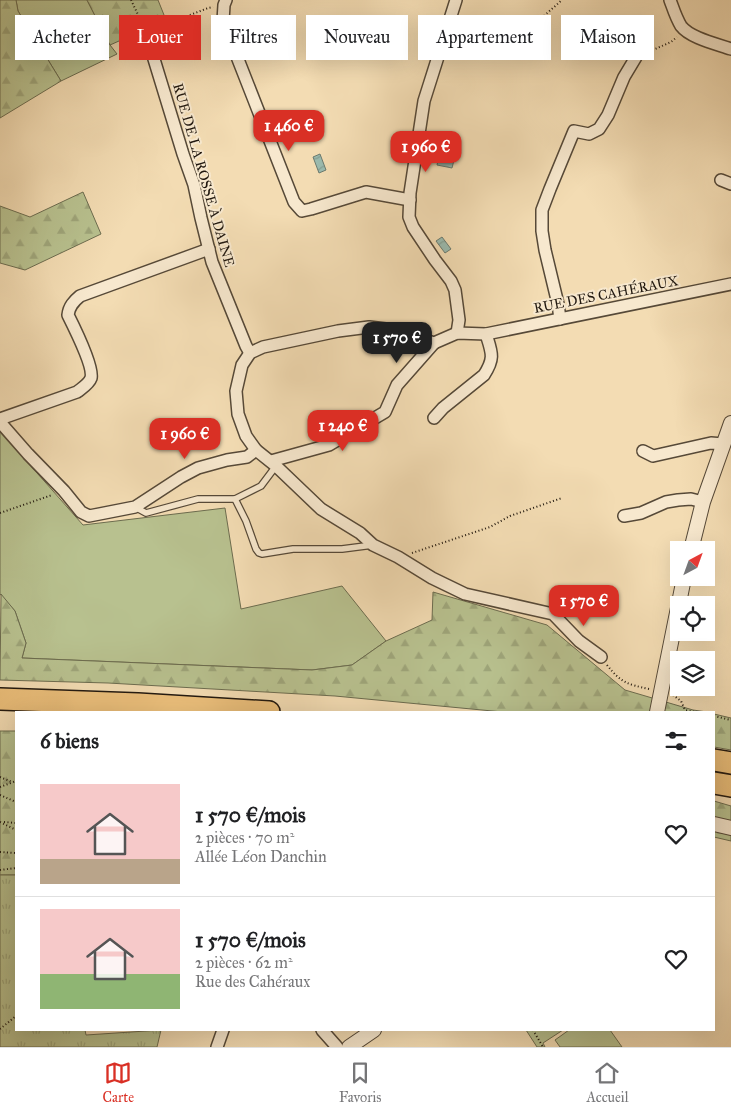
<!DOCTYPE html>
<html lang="fr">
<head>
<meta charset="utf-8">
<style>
	:root { --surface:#fff; --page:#f2f2f2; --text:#202124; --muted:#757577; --line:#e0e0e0; --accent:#d93025 }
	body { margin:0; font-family:"IM FELL Great Primer",serif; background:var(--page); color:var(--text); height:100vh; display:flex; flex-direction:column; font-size:19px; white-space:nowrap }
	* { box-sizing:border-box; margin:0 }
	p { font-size:16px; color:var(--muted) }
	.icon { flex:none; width:28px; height:28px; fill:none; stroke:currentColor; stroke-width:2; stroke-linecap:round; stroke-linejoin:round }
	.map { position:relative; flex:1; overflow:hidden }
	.drawer { position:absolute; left:15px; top:711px; width:700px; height:320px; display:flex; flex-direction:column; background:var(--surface); border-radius:0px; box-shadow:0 5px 20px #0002 }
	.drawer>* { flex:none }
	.top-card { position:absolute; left:15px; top:15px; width:701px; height:45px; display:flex; gap:10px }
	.needle { width:32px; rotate:41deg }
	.tools { position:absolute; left:670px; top:541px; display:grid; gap:10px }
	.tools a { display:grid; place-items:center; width:45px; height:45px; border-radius:0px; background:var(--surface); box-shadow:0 5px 20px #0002; font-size:25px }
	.price { position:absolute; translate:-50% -42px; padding:0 11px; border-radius:10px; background:var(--accent); color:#fff; font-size:16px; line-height:32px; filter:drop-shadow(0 1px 2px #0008) }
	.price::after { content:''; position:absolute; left:50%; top:30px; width:15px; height:11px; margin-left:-8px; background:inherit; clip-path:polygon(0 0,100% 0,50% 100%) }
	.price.selected { background:#222; color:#fff }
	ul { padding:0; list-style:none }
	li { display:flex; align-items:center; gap:15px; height:125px; padding:0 25px }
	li+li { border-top:1px solid var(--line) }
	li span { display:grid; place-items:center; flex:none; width:140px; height:100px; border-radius:0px; color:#555 }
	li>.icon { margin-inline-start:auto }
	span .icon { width:60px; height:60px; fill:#fffc; stroke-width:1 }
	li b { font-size:21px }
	h2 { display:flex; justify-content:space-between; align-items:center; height:60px; padding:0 25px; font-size:21px }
	.chip { padding:0 18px; border-radius:0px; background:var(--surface); box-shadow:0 5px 20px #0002; font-size:18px; line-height:45px }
	.chip.selected { background:var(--accent); color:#fff }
	.dock { display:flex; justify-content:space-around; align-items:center; height:70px; border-top:1px solid var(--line); background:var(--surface); font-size:14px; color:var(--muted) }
	.dock a { display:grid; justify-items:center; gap:2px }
	.dock .selected { color:var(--accent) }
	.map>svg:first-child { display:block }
	.grass { fill:#b8c18f; stroke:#6c6c4f }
	.forest { fill:url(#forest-firs); stroke:#6c6c4f }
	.park { fill:url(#park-tufts); stroke:#6c6c4f }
	.water { fill:url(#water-waves); stroke:#6a7a6f }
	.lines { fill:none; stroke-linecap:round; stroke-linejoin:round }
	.service-casing { stroke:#564938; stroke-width:8 }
	.minor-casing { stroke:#564938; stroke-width:14 }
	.tertiary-casing { stroke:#564938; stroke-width:16 }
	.motorway-casing { stroke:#21180f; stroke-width:24 }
	.path { stroke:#21180f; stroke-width:2; stroke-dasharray:1 2.5; stroke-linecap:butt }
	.service { stroke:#f7e8ce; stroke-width:5.5 }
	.minor { stroke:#f7e8ce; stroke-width:11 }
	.tertiary { stroke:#f7e8ce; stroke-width:14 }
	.motorway { stroke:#eabe7a; stroke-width:21 }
	.labels { text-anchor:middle; stroke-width:4; stroke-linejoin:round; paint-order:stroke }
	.street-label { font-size:14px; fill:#21180f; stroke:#f7e8ce }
</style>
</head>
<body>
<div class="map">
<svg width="731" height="1047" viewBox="0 0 731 1047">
	<defs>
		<pattern id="forest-firs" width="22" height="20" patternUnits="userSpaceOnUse" patternTransform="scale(1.25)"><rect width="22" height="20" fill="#b8c18f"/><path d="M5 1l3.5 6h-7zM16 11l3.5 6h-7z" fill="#9ea57a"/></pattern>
		<pattern id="park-tufts" width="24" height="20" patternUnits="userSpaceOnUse" patternTransform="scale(1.25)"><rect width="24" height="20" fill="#b8c18f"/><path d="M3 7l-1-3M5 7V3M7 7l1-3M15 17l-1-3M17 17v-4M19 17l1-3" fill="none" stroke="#9ea57a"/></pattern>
		<pattern id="water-waves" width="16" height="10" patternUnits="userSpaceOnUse" patternTransform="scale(1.25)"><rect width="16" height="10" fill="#9bbbaf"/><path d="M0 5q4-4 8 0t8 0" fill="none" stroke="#85a095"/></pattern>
	</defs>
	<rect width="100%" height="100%" fill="#f3dcb3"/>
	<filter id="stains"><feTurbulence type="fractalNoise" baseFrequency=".004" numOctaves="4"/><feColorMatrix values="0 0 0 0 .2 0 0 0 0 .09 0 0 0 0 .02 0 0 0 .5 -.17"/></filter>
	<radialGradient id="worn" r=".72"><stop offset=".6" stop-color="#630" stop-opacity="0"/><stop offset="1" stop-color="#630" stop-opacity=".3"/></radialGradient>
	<g class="grass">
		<polygon points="16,0 87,0 110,45 117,54 61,81 18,11"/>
		<polygon points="0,431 83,525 225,508 241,609 342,586 386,641 352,665 312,670 22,658 26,643 15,611 0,594"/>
		<polygon points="526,1030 563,1030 543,1043 545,1047 537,1047"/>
		<polygon points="569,1030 610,1030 622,1047 560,1047 555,1040"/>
	</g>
	<g class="forest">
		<polygon points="0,0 16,0 18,11 61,81 0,118"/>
		<polygon points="87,0 158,0 166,20 110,45"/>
		<polygon points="83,192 101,234 25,270 0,263 0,206 30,217"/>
		<polygon points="433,592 547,625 625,690 693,710 707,712 503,712 335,696 108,683 0,680 1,594 15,611 26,643 22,658 312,670 352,665 386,641 432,620"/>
		<polygon points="714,714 731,718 731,750 714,747"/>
		<rect x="0" y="731" width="16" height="144"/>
		<polygon points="714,801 731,806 731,841 714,837"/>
	</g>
	<polygon class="park" points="0,875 16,875 16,1030 85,1030 86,1035 161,1030 157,1047 0,1047"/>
	<g class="water">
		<polygon points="320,154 326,170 319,173 313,157"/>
		<polygon points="439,156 454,160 452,168 437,165"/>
		<polygon points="442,237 451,249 445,253 436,241"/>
	</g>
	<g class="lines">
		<defs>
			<g id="service">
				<polyline points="235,499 261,486 276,466"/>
				<polyline points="135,507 146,513 198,499 235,499 246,521 256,549 259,553 262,554 293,549 342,549 373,545"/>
			</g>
			<g id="minor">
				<polyline points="226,0 224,5 223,21 294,202 302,211 311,209 366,192 410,200"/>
				<polyline points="456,0 424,101 410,193 409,217 413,227 435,260 451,281 455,290 459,320 457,333"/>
				<path d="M670 0C673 8 676 18 681 26 690 38 717 44 731 49"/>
				<polyline points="146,33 183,154 194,185 201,218 212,262 246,346 250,353"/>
				<polyline points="721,180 731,184"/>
				<polyline points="560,319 558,304 545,250 542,231 542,210 550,189 574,131 589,134 599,129 608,115 624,77 636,57"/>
				<path d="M434 418 443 408 484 375C495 358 492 353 486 334"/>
				<path d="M0 419 77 392C82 388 89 384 91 378 94 367 74 327 68 315 69 306 74 301 80 296L209 249"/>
				<polyline points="0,422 28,454 64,491 81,512 89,516 135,507 181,477 198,468 227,460 247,457 256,450"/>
				<polyline points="643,451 653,456 711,443 723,444"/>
				<polyline points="271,461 329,445 385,412 397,385 434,343"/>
				<polyline points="624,516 641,513 666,502 678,500 691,499 703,502"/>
				<polyline points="601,657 579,641 553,614 465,594 432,578 398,557 373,545 360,533 321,509 276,466 256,450 246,436 238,414 236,391 242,365 250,353 263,347 338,331 369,327 394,330 434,343 457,333 486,334 731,284"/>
				<polyline points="322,1030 337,1047"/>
				<polyline points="217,1047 223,1030"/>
			</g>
			<g id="tertiary">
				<polyline points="691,550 703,502 731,423"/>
				<polyline points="657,712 684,578"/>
				<polyline points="714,824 731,828"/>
				<polyline points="349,1047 374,1030"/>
			</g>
			<g id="motorway">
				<polyline points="0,699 138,704 269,712"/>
				<polyline points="714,760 731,763"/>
				<polyline points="714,783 731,786"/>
			</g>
		</defs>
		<use href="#service" class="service-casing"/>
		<use href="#minor" class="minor-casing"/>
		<use href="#tertiary" class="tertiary-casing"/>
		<use href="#motorway" class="motorway-casing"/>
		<g class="path">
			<polyline points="131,0 142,23"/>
			<polyline points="154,29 208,8 213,7"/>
			<polyline points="531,36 537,22 562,0"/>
			<polyline points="646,53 671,42 677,37"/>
			<polyline points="0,513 52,495"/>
			<polyline points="412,553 490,527 510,516 562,498"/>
			<path d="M607 665C621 683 627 684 649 689"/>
			<polyline points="673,695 681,701 685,710 695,712"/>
			<polyline points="714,716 731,720"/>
			<polyline points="0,777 12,782"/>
			<polyline points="0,787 16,781"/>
			<polyline points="0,795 16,802"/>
			<polyline points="0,822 16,830"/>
			<polyline points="4,822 16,823"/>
			<polyline points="0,852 16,853"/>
			<polyline points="0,870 16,868"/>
			<polyline points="0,1029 16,1016"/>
			<polyline points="533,1030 543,1047"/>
		</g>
		<use href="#service" class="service"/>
		<use href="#minor" class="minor"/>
		<use href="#tertiary" class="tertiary"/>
		<use href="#motorway" class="motorway"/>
	</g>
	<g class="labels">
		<g class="street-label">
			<text transform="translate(204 175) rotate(74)" y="5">RUE DE LA ROSSE À DAINE</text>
			<text transform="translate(606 294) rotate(-11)" y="5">RUE DES CAHÉRAUX</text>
		</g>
	</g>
	<rect width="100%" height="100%" filter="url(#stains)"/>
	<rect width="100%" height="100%" fill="url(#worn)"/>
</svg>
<div class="tools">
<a><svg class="needle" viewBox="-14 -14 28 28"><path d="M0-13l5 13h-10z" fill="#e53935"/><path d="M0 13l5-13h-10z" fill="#757577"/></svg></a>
<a><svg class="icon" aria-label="locate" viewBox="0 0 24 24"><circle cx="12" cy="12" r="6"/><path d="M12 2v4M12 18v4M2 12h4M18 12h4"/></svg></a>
<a><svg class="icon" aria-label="layers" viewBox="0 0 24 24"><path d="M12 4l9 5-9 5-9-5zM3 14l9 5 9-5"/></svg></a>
</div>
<b class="price" style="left:289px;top:152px">1 460 €</b>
<b class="price" style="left:426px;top:173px">1 960 €</b>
<b class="price selected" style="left:397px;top:364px">1 570 €</b>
<b class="price" style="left:343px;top:452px">1 240 €</b>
<b class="price" style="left:185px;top:460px">1 960 €</b>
<b class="price" style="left:584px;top:627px">1 570 €</b>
<div class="top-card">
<a class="chip">Acheter</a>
<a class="chip selected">Louer</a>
<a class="chip">Filtres</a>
<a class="chip">Nouveau</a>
<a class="chip">Appartement</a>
<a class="chip">Maison</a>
</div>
<section class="drawer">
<h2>6 biens<svg class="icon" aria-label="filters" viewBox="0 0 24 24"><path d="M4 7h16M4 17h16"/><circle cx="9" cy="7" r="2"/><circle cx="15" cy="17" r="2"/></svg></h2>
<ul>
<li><span style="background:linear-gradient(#f6c9c9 75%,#b9a48a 0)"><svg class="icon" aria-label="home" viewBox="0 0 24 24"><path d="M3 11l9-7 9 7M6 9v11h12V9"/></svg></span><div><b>1 570 €/mois</b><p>2 pièces · 70 m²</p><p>Allée Léon Danchin</p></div><svg class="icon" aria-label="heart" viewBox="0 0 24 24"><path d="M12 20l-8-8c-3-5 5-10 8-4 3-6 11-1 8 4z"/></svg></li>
<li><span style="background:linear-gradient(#f6c9c9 65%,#8fb573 0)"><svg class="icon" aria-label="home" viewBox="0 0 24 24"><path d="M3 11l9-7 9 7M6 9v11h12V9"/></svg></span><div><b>1 570 €/mois</b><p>2 pièces · 62 m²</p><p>Rue des Cahéraux</p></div><svg class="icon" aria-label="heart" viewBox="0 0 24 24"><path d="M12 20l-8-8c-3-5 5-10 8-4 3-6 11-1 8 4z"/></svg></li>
</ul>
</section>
</div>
<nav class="dock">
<a class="selected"><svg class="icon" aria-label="map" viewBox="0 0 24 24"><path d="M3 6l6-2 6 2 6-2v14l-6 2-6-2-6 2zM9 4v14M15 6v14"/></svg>Carte</a>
<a><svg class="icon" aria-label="saved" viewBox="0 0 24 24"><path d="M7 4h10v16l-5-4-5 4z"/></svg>Favoris</a>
<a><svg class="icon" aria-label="home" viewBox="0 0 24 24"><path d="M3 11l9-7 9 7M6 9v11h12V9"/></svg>Accueil</a>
</nav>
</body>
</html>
